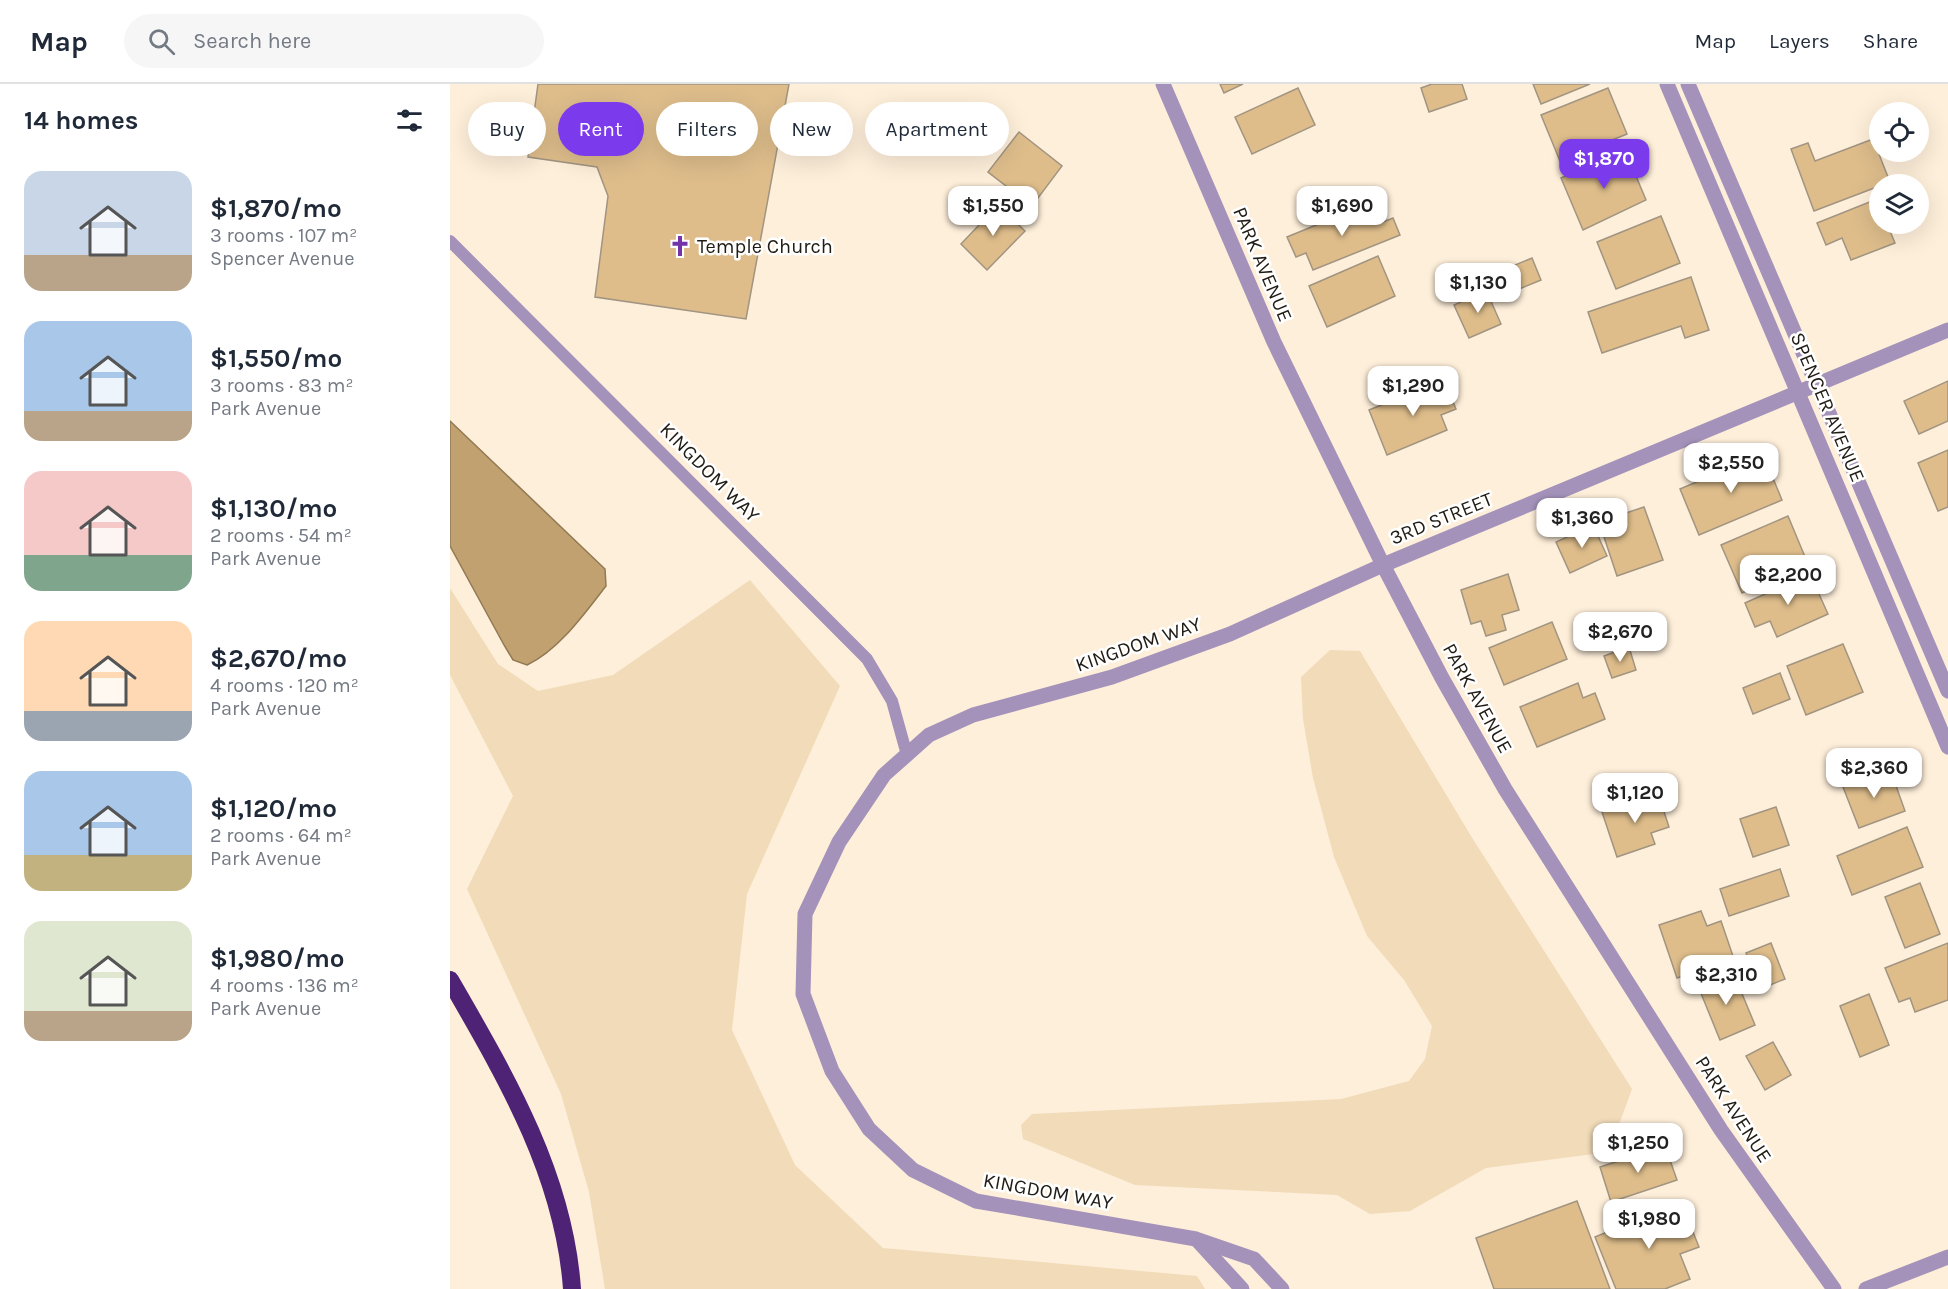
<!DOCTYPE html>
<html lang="en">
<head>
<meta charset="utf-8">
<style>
	:root { --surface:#fff; --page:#f6f6f7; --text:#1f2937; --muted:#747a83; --line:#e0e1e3; --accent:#7c3aed }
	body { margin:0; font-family:Karla,sans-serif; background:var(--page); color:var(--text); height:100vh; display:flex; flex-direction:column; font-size:22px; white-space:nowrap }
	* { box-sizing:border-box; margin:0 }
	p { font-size:20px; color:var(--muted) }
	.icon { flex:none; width:33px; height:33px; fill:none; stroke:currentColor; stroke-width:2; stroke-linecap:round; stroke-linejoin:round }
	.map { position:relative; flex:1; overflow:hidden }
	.sheet { display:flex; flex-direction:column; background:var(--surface); width:450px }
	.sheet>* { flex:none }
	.top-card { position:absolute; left:18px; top:18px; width:570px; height:54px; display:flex; gap:12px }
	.fabs { position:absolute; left:1419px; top:18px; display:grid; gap:12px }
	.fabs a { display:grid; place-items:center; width:60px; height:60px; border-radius:50%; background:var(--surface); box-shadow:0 6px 24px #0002; font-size:30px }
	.price { position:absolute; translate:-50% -51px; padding:0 14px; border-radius:12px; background:#fff; color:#222; font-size:20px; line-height:39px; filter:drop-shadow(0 2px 3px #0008) }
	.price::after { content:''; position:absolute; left:50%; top:36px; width:18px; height:14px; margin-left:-9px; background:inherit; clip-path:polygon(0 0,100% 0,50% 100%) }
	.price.current { background:var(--accent); color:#fff }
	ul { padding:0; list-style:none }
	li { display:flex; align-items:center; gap:18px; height:150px; padding:0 24px }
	li span { display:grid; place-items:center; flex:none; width:168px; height:120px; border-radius:18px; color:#555 }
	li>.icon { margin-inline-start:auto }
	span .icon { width:72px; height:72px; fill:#fffc; stroke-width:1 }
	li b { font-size:26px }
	h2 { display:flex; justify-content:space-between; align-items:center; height:72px; padding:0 24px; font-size:26px }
	.pill { padding:0 21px; border-radius:27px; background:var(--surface); box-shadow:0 6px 24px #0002; font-size:21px; line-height:54px }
	.pill.current { background:var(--accent); color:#fff }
	header { display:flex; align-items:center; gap:36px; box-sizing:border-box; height:84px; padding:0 30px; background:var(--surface); border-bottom:2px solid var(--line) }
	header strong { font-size:28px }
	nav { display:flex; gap:33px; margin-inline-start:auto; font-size:21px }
	.search { width:420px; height:54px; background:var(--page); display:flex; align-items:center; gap:15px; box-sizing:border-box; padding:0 21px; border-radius:33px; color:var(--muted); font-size:22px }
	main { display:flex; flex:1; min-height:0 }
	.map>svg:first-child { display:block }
	.green { fill:#f1dbb9 }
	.water { fill:#c1a16f; stroke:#917954; stroke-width:1.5 }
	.building { fill:#debd8b; stroke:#a19481; stroke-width:1.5 }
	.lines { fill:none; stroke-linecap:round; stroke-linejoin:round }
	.lane { stroke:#a492ba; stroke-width:12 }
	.street { stroke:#a492ba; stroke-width:15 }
	.highway { stroke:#4e2274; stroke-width:18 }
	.labels { text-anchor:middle; stroke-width:5; stroke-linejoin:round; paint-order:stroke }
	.poi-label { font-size:20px; fill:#211c14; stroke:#fff; text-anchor:start }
	.street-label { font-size:20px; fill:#211c14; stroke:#fff }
</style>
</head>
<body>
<header>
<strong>Map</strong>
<div class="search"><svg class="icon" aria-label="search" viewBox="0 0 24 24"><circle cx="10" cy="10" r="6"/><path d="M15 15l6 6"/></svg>Search here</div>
<nav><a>Map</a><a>Layers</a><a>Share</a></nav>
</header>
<main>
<section class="sheet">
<h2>14 homes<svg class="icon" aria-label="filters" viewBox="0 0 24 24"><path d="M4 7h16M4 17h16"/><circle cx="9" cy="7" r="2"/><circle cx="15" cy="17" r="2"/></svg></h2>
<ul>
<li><span style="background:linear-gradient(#c9d6e8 70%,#b9a48a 0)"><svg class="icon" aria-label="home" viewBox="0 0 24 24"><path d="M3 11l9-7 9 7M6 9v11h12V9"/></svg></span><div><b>$1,870/mo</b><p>3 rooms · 107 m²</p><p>Spencer Avenue</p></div></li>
<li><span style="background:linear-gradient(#a9c7e8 75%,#b9a48a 0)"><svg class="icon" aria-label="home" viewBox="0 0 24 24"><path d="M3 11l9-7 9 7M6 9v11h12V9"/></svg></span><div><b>$1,550/mo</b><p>3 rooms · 83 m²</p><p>Park Avenue</p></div></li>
<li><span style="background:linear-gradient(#f6c9c9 70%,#7fa58c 0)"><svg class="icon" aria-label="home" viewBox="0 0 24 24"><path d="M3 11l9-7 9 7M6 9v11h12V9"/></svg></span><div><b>$1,130/mo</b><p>2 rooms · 54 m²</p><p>Park Avenue</p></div></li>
<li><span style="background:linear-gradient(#ffd9b3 75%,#9aa5b1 0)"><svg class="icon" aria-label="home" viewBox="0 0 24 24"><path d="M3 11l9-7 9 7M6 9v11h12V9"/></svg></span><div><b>$2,670/mo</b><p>4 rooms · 120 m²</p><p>Park Avenue</p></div></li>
<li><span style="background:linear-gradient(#a9c7e8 70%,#c2b280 0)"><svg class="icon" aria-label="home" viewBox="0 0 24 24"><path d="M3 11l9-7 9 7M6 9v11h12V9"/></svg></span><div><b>$1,120/mo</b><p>2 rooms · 64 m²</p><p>Park Avenue</p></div></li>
<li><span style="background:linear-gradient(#dfe7d0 75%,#b9a48a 0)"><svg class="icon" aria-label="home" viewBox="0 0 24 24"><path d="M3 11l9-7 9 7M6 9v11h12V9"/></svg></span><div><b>$1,980/mo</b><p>4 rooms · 136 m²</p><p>Park Avenue</p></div></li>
</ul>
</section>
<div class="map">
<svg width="1498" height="1205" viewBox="0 0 1498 1205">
	<rect width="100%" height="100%" fill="#feefda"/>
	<g class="green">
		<polygon points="300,496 390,602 297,810 282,946 345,1081 433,1164 747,1192 755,1205 155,1205 139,1108 111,1010 17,805 63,712 0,591 0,504 48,580 88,607 163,591"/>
		<polygon points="880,566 910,567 1021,752 1182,1005 1159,1068 1036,1084 960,1127 920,1130 887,1111 685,1101 573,1055 571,1041 582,1030 891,1015 959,997 975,975 982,942 954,896 917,852 884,773 863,694 853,635 851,593"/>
	</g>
	<path class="water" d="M0 337 155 485 156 502C135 529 109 566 77 581L63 576 54 561 0 462Z"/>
	<g class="building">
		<polygon points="88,0 339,0 296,235 145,213 158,112 147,83 78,73"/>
		<polygon points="770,0 793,0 774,9"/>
		<polygon points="982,0 1012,0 1017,15 979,28 971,4"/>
		<polygon points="1083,0 1140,0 1091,20"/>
		<polygon points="848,4 865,41 802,70 785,33"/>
		<polygon points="1158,4 1177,50 1110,77 1091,31"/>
		<polygon points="569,48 612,82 582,122 538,88"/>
		<polygon points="1423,55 1440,98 1364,127 1341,65 1358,59 1365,77"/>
		<polygon points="1175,66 1196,116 1133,146 1111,94"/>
		<polygon points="1427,115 1430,140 1437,140 1445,159 1401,176 1392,154 1376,161 1367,139"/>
		<polygon points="920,119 928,140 943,134 950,151 863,186 856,169 846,173 837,153"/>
		<polygon points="548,121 575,147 537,186 511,160"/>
		<polygon points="1211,132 1230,179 1166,205 1147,158"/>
		<polygon points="928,172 945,212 877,243 859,202"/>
		<polygon points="1082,174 1091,196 1050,213 1041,191"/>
		<polygon points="1241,193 1259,246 1235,254 1231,242 1152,269 1138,228"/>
		<polygon points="1036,206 1051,240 1019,254 1004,221"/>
		<polygon points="994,296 1006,325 991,331 997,346 937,371 919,326"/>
		<polygon points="1498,297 1498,337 1469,350 1454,317"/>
		<polygon points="1498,366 1498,423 1488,427 1468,379"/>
		<polygon points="1313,370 1332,416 1249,451 1230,405"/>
		<polygon points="1194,423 1213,476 1167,492 1149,438"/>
		<polygon points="1338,432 1358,480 1292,509 1271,461"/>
		<polygon points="1143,441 1157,472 1120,489 1106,458"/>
		<polygon points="1058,490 1069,526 1052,531 1056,546 1036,552 1031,537 1021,540 1011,506"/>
		<polygon points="1360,490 1378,530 1327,553 1320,537 1305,543 1295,519"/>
		<polygon points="1102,538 1117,575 1054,601 1039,564"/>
		<polygon points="1393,560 1413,608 1356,631 1337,582"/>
		<polygon points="1179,563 1186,586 1162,594 1154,572"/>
		<polygon points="1330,589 1340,615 1303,630 1293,604"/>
		<polygon points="1128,599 1133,614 1145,609 1155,635 1087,663 1070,623"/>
		<polygon points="1440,685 1455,727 1409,744 1393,703"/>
		<polygon points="1208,709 1219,743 1201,749 1205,760 1167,773 1152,728"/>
		<polygon points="1326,723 1339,761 1303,773 1290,735"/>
		<polygon points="1457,743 1473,783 1402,811 1387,772"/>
		<polygon points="1330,785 1339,812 1279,832 1270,805"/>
		<polygon points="1470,799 1490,850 1455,864 1435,813"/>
		<polygon points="1251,827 1257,842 1271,837 1284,875 1227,894 1209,841"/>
		<polygon points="1321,859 1335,895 1310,905 1296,869"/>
		<polygon points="1498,859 1498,916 1465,928 1460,914 1449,918 1435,884"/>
		<polygon points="1283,888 1305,941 1270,956 1248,902"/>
		<polygon points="1419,910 1439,961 1410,973 1390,922"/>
		<polygon points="1323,958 1341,991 1315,1006 1296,972"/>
		<polygon points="1215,1062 1227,1096 1161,1118 1150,1083"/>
		<polygon points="1127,1117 1160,1205 1044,1205 1026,1154"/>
		<polygon points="1231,1118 1249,1163 1230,1170 1240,1195 1215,1205 1166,1205 1145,1153"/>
	</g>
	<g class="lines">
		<polyline class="lane" points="0,157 417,575 442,617 457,671"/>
		<g class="street">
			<polyline points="713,0 824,258 933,481 992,594 1055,705 1271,1046 1384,1205"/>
			<polyline points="1217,0 1498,663"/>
			<polyline points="1238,0 1498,607"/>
			<polyline points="748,1157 792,1205"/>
			<polyline points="832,1205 804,1175 746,1155 526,1117 463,1086 419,1045 382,987 353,910 355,830 389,758 434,691 479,651 523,631 662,593 780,550 933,481 1498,246"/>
			<polyline points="1416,1205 1498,1173"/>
		</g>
		<path class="highway" d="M0 896C56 993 114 1091 122 1205"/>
	</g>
	<defs>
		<symbol id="church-bare" viewBox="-9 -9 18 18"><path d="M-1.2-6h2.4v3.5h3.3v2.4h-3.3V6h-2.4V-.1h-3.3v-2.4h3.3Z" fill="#7434a9" stroke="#fff" stroke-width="2.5" paint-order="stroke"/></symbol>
	</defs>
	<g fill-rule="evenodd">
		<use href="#church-bare" x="215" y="147" width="30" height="30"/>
	</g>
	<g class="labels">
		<g class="poi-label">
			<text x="247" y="169">Temple Church</text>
		</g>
		<g class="street-label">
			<text transform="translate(813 180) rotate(67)" y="7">PARK AVENUE</text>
			<text transform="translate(1378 323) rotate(67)" y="7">SPENCER AVENUE</text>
			<text transform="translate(260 388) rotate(45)" y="7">KINGDOM WAY</text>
			<text transform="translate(991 434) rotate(-22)" y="7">3RD STREET</text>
			<text transform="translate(688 560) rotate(-19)" y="7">KINGDOM WAY</text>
			<text transform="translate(1028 614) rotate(61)" y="7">PARK AVENUE</text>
			<text transform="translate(1284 1025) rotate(57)" y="7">PARK AVENUE</text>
			<text transform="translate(598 1107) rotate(10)" y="7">KINGDOM WAY</text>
		</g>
	</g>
</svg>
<div class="fabs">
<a><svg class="icon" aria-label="locate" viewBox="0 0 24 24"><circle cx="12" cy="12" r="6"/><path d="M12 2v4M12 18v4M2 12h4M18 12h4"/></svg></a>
<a><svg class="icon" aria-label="layers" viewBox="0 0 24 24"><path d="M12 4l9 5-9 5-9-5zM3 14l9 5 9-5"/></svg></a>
</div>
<b class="price current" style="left:1154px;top:106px">$1,870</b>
<b class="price" style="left:543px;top:153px">$1,550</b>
<b class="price" style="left:892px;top:153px">$1,690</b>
<b class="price" style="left:1028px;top:230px">$1,130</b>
<b class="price" style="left:963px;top:333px">$1,290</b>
<b class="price" style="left:1281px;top:410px">$2,550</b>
<b class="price" style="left:1132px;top:465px">$1,360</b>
<b class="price" style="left:1338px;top:522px">$2,200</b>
<b class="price" style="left:1170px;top:579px">$2,670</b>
<b class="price" style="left:1424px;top:715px">$2,360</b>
<b class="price" style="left:1185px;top:740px">$1,120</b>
<b class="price" style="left:1276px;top:922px">$2,310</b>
<b class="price" style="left:1188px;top:1090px">$1,250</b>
<b class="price" style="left:1199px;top:1166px">$1,980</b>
<div class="top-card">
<a class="pill">Buy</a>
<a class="pill current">Rent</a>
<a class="pill">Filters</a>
<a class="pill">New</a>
<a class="pill">Apartment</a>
</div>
</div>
</main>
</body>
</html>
